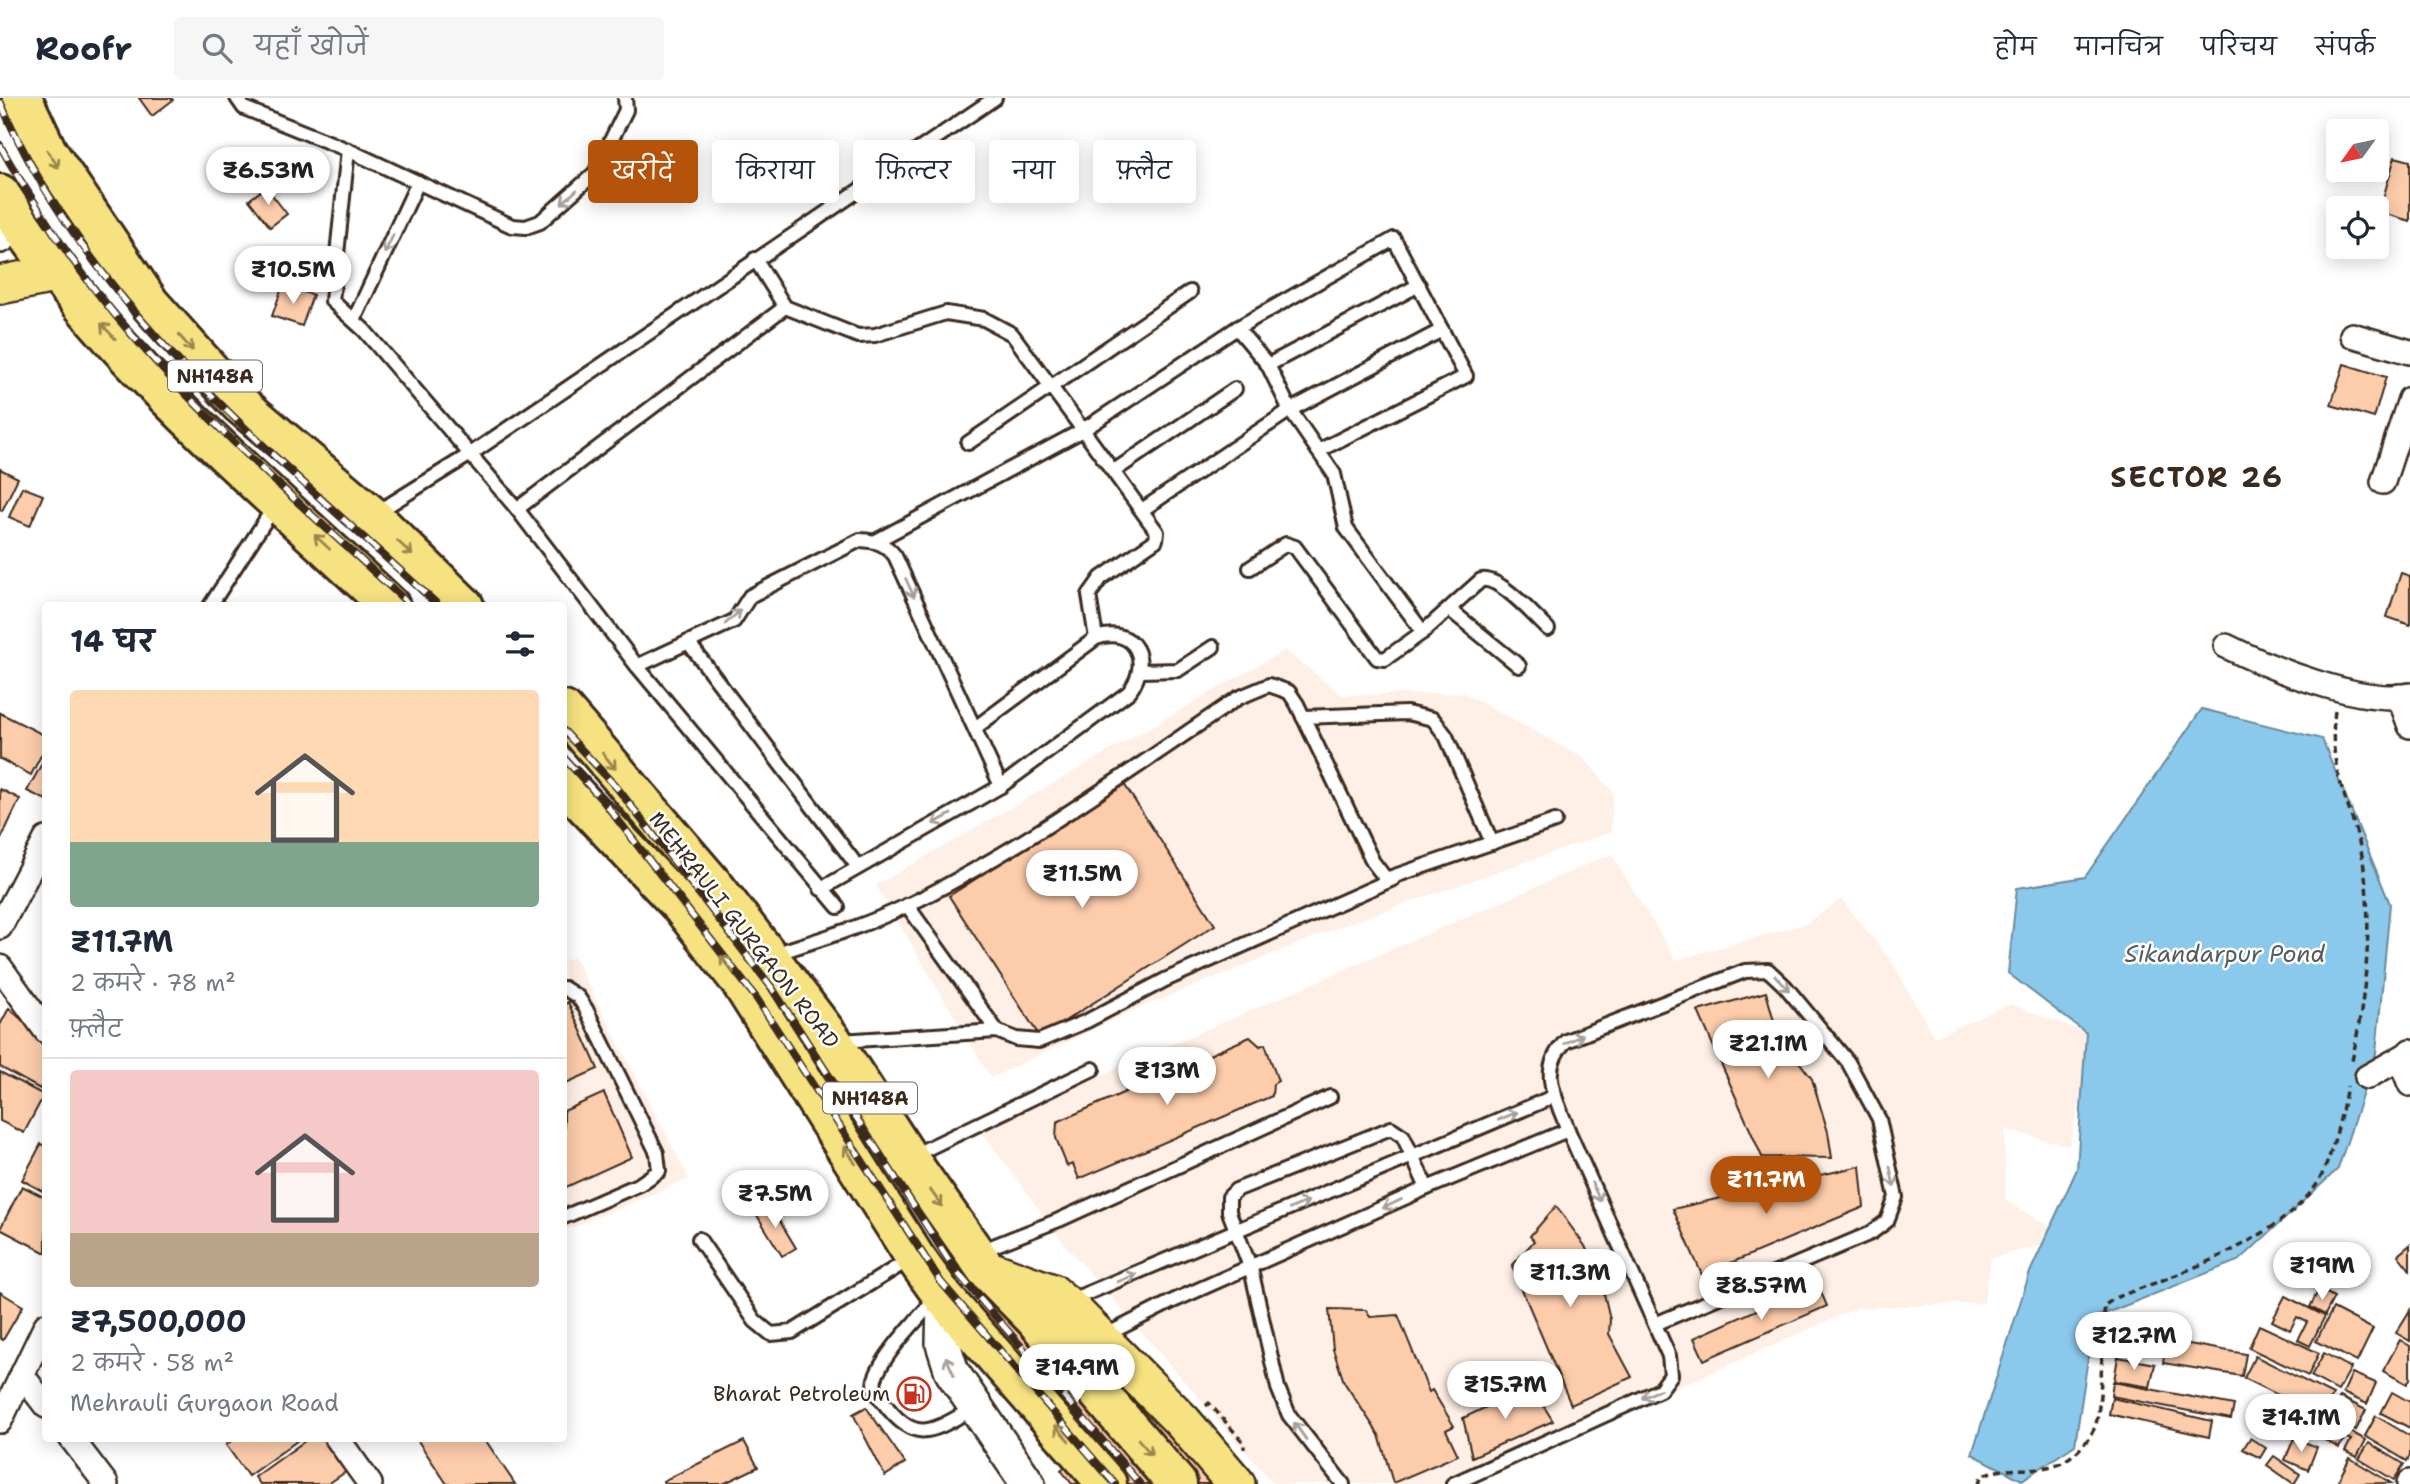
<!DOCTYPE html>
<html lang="hi">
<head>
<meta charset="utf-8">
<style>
	:root { --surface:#fff; --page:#f6f6f7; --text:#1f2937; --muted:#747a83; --line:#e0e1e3; --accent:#b45309 }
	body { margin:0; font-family:"Shantell Sans","Playpen Sans Deva",sans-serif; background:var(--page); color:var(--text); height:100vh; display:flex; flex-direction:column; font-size:26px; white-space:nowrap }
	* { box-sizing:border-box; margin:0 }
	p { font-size:23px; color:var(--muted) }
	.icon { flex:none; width:38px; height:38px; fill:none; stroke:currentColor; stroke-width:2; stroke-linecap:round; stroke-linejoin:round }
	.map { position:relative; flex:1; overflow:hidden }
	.side { position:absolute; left:42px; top:504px; width:525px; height:840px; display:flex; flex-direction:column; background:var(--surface); border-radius:7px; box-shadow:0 4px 18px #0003 }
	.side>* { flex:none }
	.banner { position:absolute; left:588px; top:42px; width:665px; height:63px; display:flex; gap:14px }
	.needle { width:46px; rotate:237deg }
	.controls { position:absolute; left:2326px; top:21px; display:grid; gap:14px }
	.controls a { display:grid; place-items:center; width:63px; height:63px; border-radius:7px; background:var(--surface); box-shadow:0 4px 18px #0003; font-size:35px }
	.price { position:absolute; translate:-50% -60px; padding:0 16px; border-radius:24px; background:#fff; color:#222; font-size:23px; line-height:46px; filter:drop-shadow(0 2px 4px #0008) }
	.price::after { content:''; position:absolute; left:50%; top:42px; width:21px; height:16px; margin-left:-10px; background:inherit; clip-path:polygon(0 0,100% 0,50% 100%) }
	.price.active { background:var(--accent); color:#fff }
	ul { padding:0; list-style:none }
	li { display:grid; align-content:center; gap:14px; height:371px; padding:0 28px }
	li+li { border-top:2px solid var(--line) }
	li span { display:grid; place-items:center; height:217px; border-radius:7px; color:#555 }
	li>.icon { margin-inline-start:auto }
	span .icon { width:126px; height:126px; fill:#fffc; stroke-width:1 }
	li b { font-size:30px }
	h2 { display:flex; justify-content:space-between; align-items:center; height:84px; padding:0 28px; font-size:30px }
	.tag { padding:0 24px; border-radius:7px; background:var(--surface); box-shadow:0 4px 18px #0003; font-size:24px; line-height:63px }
	.tag.active { background:var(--accent); color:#fff }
	header { display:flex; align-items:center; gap:42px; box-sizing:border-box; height:98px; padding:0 35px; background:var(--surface); border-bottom:2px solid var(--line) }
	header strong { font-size:33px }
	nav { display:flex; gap:38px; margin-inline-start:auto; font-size:24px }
	.search { width:490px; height:63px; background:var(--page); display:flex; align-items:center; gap:18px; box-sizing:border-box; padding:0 24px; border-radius:7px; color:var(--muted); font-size:26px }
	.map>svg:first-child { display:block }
	.built { fill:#fef0e6 }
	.water { fill:#8bc9ec; stroke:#6b899a; stroke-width:2 }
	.building { fill:#fcccab; stroke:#3b2a1e; stroke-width:2 }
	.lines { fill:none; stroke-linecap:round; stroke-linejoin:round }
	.lane-casing { stroke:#3b2a1e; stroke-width:18 }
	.street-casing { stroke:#3b2a1e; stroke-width:28 }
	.secondary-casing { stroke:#3b2a1e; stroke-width:38 }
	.primary-casing { stroke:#3b2a1e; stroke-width:42 }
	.highway-casing { stroke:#3b2a1e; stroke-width:44 }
	.path { stroke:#3b2a1e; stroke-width:3.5; stroke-dasharray:7 5; stroke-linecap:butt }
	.lane { stroke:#fff; stroke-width:12 }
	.street { stroke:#fff; stroke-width:23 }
	.secondary { stroke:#fff; stroke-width:33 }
	.primary { stroke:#f6e281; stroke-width:37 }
	.highway { stroke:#f6e281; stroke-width:38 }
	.rail-casing { stroke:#3b2a1e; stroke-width:8 }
	.rail { stroke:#fff; stroke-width:5; stroke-dasharray:16; stroke-linecap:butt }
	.oneway { stroke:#988650 }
	.oneway2 { stroke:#a79f9a }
	.labels { text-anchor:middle; stroke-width:5; stroke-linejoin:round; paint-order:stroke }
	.shield { fill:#fff; stroke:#766a62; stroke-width:2 }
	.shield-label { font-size:19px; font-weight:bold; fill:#3b2a1e }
	.street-label { font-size:21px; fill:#3b2a1e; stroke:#fff }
	.poi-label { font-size:21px; fill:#3b2a1e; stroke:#fff; text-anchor:end }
	.water-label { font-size:23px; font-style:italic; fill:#535a5c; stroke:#fff }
	.district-label { font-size:28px; font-weight:bold; letter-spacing:2px; fill:#3b2a1e; stroke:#fff }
</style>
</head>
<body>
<header>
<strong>Roofr</strong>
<div class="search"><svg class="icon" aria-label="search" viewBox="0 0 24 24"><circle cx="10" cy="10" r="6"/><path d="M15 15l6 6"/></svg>यहाँ खोजें</div>
<nav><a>होम</a><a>मानचित्र</a><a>परिचय</a><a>संपर्क</a></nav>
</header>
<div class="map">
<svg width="2410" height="1386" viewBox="0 0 2410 1386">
	<rect width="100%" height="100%" fill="#fff"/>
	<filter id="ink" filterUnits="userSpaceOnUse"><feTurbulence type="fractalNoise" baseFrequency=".0143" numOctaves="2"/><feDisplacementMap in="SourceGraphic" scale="14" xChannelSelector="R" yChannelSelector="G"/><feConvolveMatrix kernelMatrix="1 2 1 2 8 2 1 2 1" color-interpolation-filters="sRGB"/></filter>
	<g filter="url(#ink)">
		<g class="built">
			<polygon points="1285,552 1342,597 1464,595 1584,660 1613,694 1611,734 1342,828 1130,914 991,980 876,787"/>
			<polygon points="1611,756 1676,862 1807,825 1841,801 1892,864 1934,939 2010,906 2095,938 2069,1048 2005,1031 2005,1102 2069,1140 1991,1160 1984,1205 1857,1210 1461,1386 1274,1386 1065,1147 979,1030"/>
			<polygon points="574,859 689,1081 564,1133 564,863"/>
		</g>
		<polygon class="water" points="2202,611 2322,641 2390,806 2376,955 2338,1071 2240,1162 2094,1220 2075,1347 2022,1382 1972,1356 2030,1174 2077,1071 2086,935 2008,875 2017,790 2085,779"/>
		<g class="building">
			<polygon points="139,0 171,0 173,2 152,18"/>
			<polygon points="2395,59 2410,63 2410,123 2379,114"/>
			<polygon points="266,89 287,116 270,129 249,102"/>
			<polygon points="283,187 313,197 302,228 272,218"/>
			<polygon points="2344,266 2386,279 2374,320 2331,307"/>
			<polygon points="0,371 18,380 2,413 0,412"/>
			<polygon points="22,389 43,397 30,428 9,419"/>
			<polygon points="2401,475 2410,478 2410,527 2387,519"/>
			<polygon points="0,615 46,638 46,648 31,677 0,661"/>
			<polygon points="46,658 46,702 27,693"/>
			<polygon points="1124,686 1215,827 1040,939 949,798"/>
			<polygon points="0,691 20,701 0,743"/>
			<polygon points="1766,894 1777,934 1812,981 1828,1034 1832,1060 1762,1059 1698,913"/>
			<polygon points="568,904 598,971 564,986 564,907"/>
			<polygon points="9,910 34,933 46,949 46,979 40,991 0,969 0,927"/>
			<polygon points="1250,939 1260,948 1265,946 1278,983 1273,986 1272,998 1079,1081 1073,1066 1067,1068 1056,1040 1057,1024"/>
			<polygon points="0,974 44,997 24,1035 0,1023"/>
			<polygon points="604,995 632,1059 564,1090 564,1013"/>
			<polygon points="41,1046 46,1048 46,1095 22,1082"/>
			<polygon points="1860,1068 1864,1109 1702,1177 1673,1111"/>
			<polygon points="22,1088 46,1100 46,1155 0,1131"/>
			<polygon points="769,1105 796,1150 782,1158 755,1114"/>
			<polygon points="1556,1108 1585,1148 1602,1187 1610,1221 1609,1236 1632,1279 1571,1307 1512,1168 1534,1143 1530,1138"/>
			<polygon points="2410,1147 2410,1172 2398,1157"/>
			<polygon points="1003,1184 1120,1324 1144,1305 1210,1386 1072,1386 1061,1372 1077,1359 960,1219"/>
			<polygon points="1817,1185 1827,1208 1704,1262 1694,1240"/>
			<polygon points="2319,1191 2334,1199 2325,1217 2310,1209"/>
			<polygon points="0,1194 23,1208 3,1242 0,1240"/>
			<polygon points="2285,1198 2325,1218 2310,1248 2298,1242 2307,1224 2297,1219 2290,1232 2272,1223"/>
			<polygon points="2333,1210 2373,1231 2357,1264 2316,1243"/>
			<polygon points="1329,1211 1366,1212 1370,1219 1398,1217 1429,1294 1432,1292 1454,1328 1446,1332 1458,1357 1393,1385 1379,1337 1344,1284 1333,1251"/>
			<polygon points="2410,1212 2410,1243 2396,1235"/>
			<polygon points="2259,1227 2319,1255 2308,1278 2249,1250"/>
			<polygon points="2166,1242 2246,1256 2242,1278 2163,1265"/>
			<polygon points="2400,1242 2410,1248 2410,1281 2407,1286 2383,1273"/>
			<polygon points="2324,1255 2351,1270 2338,1293 2311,1278"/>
			<polygon points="2255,1258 2333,1297 2322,1319 2244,1280"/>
			<polygon points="2118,1259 2155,1266 2150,1289 2114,1283"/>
			<polygon points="2352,1275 2376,1285 2367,1306 2343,1295"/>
			<polygon points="2113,1284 2234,1307 2231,1321 2111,1298"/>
			<polygon points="1531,1288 1553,1323 1472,1359 1463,1320"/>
			<polygon points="2392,1294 2410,1304 2410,1330 2381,1315"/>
			<polygon points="2340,1299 2366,1312 2356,1332 2329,1319"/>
			<polygon points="2112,1300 2212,1323 2209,1339 2109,1316"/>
			<polygon points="866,1309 905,1365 885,1378 853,1316"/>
			<polygon points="2376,1318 2410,1338 2410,1357 2407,1363 2365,1338"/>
			<polygon points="2332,1324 2366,1342 2357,1359 2345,1353 2351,1342 2345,1339 2339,1350 2323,1341"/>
			<polygon points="235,1340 301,1340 248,1378 226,1347"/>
			<polygon points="309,1340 324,1340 347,1373 328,1386 260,1386 255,1379"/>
			<polygon points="416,1340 484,1340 515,1386 447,1386"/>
			<polygon points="2250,1340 2266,1350 2260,1360 2243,1351"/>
			<polygon points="2294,1340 2317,1349 2308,1372 2285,1362"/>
			<polygon points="744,1343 758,1369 723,1386 664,1386 663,1383"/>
			<polygon points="2369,1345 2404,1366 2394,1382 2359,1361"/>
			<polygon points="2274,1358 2300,1376 2294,1386 2267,1367"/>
			<polygon points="2350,1360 2391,1385 2342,1386 2338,1383"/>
		</g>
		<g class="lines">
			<defs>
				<g id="lane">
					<polyline points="237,0 244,10 348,52 512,128 526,129 540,124 595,75 626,12 625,0"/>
					<polyline points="348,52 332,203 364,232 517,411 637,568 838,809"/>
					<polyline points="755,161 785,209 858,238 875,237 946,215 984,221 1012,236 1083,332 1237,230 1394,141 1466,278 1318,353"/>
					<polyline points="354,222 418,84"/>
					<polyline points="1237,230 1268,267 1290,312 1334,376 1346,430 1423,534 1385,561 1377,560 1295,449 1286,446 1250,470"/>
					<polyline points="1268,267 1419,187"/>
					<polyline points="968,345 1190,194"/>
					<polyline points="1114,373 1235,291"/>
					<polyline points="517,411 785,209"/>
					<polyline points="1142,412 1290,312 1442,232"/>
					<polyline points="376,415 469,357 995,0"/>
					<polyline points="876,443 1083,332 1157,434 1156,442 1101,480 1089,497 1096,540"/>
					<polyline points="210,508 276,406"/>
					<polyline points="1449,511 1519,568"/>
					<path d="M1423 534 1481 482C1500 478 1534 518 1548 531"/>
					<polyline points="688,544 858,769"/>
					<path d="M637 568 734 523 750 498 860 442C876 443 885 445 895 458L1001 688"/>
					<polyline points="1140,573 1178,572 1213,549"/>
					<polyline points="1303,619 1407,615 1433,621 1446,638 1492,745"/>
					<path d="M821 791 1001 688 1129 594C1152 564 1136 527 1096 540L975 630"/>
					<polyline points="907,807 997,933"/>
					<path d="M771 857C817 842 863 829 906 808 1023 751 1131 672 1238 600L1269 587 1289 594 1297 606 1373 764 1386 781 1555 723"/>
					<polyline points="564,890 578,899 586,911 657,1055 659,1073 640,1086 564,1119"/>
					<polyline points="840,943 997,933 1016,941 1039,943 1087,923 1165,882 1393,781"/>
					<polyline points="912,1058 1093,971"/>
					<polyline points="699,1141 755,1223 771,1236 792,1234 910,1161"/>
					<polyline points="978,1154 1059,1122 1330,999"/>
					<path d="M937 1198C919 1221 884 1254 875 1281 872 1291 878 1298 884 1305 917 1350 935 1331 976 1309"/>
					<polyline points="1069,1203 1555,998"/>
					<polyline points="1104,1238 1173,1203 1427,1090 1568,1032"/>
					<polyline points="1343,1386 1289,1317 1278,1290 1251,1171 1229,1114 1229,1099 1236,1092 1391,1030 1403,1038 1427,1090"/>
					<path d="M1453 1386 1660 1292 1671 1277 1669 1258 1568 1032C1556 999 1537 972 1566 943L1745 873 1768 872 1785 888 1848 964 1879 1021 1896 1099 1887 1123 1871 1135 1655 1226"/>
				</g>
				<g id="street">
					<polyline points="2352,237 2410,254"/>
					<polyline points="2383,384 2410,301"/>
					<path d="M2226 548C2268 569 2363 608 2410 597"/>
					<polyline points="2399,598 2410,628"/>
					<polyline points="0,829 46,741"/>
					<polyline points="0,869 46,933"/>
					<path d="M2410 953C2399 963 2405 974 2410 986"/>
					<polyline points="2367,979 2406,957"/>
					<polyline points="22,1277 46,1308"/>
					<polyline points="0,1323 46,1227"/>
					<polyline points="71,1340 106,1386"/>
					<polyline points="337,1340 370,1386"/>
					<polyline points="2409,1386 2410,1384"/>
				</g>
				<g id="secondary">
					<polyline points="0,138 12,115"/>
					<polyline points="944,1200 943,1246 952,1274 1028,1386"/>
				</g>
				<g id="primary">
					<polyline points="0,187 59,175"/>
					<polyline points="986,1171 1052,1195 1071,1211 1182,1323 1236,1386"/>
				</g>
				<g id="highway">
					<polyline points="22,0 47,53 150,206 240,306 372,418 464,508"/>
					<path d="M0 96C102 256 253 379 390 508"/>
					<polyline points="564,613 715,789 778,871 833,944 908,1060 986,1171 1035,1221 1177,1386"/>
					<polyline points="564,685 682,809 740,883 914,1158 944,1200 1107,1386"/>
				</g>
			</defs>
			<use href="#lane" class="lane-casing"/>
			<use href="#street" class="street-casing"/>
			<use href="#secondary" class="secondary-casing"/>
			<use href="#primary" class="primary-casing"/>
			<use href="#highway" class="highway-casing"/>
			<g class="path">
				<path d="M2335 613C2326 679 2356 710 2364 770 2373 833 2365 901 2352 963"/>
				<polyline points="1206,1308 1209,1305 1244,1345 1244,1351"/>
				<path d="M1979 1386 1981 1378C2003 1367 2031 1375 2055 1367 2072 1361 2086 1347 2094 1331 2103 1314 2101 1234 2105 1207L2117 1199C2179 1176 2275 1144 2315 1089 2331 1066 2342 1015 2347 988"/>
			</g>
			<use href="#lane" class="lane"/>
			<use href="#street" class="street"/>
			<use href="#secondary" class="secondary"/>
			<use href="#primary" class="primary"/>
			<use href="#highway" class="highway"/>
			<defs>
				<g id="rail">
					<path d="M0 3C86 208 279 360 439 508"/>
					<path d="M0 47C11 69 25 89 38 110 134 266 278 384 411 508"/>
					<polyline points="564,633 618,691 772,890 956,1173 1140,1386"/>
					<polyline points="564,660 604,704 757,901 941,1184 1115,1386"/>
				</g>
			</defs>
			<use href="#rail" class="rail-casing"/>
			<use href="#rail" class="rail"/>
		</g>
		<defs><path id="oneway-shaft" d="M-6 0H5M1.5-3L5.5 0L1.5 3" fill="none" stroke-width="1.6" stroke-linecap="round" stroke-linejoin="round" transform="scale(1.75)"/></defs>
		<g class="oneway">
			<use href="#oneway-shaft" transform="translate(53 61) rotate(57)"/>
			<use href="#oneway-shaft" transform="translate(108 233) rotate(-133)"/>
			<use href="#oneway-shaft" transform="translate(186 245) rotate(48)"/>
			<use href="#oneway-shaft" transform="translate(322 444) rotate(-137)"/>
			<use href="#oneway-shaft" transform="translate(405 450) rotate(44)"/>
			<use href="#oneway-shaft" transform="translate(609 663) rotate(50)"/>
			<use href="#oneway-shaft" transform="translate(727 866) rotate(-128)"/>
			<use href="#oneway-shaft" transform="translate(850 1057) rotate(-122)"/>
			<use href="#oneway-shaft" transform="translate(936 1100) rotate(55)"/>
			<use href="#oneway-shaft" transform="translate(1062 1335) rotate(-131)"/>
			<use href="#oneway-shaft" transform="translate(1145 1349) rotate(49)"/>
		</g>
		<g class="oneway2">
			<use href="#oneway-shaft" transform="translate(569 99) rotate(138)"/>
			<use href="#oneway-shaft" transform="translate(389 146) rotate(115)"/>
			<use href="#oneway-shaft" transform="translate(910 490) rotate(65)"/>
			<use href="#oneway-shaft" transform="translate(733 519) rotate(-42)"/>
			<use href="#oneway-shaft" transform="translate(942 721) rotate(151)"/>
			<use href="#oneway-shaft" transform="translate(1782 885) rotate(47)"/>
			<use href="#oneway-shaft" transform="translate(1574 941) rotate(-26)"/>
			<use href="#oneway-shaft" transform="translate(1508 1018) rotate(-23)"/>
			<use href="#oneway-shaft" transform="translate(1892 1079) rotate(79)"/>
			<use href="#oneway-shaft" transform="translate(1596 1094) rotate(66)"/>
			<use href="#oneway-shaft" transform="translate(1392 1106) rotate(155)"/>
			<use href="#oneway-shaft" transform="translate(1299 1107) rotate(-23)"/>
			<use href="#oneway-shaft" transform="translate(1127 1180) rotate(-22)"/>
			<use href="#oneway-shaft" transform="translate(950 1268) rotate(-114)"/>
			<use href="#oneway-shaft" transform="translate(1651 1296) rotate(154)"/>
			<use href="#oneway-shaft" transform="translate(1300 1333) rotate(-125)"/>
		</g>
	</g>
	<defs>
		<symbol id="fuel-ring" viewBox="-11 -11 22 22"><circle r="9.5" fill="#fff" stroke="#c8321e" stroke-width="1.5"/><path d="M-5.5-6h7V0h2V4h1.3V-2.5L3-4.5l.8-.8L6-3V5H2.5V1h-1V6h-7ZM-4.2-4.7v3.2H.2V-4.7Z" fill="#c8321e"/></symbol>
	</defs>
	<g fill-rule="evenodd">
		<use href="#fuel-ring" x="895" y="1277" width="38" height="38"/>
	</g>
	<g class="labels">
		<g class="shield">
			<rect x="168" y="262.5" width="94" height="31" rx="5"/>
			<rect x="823" y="984.5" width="94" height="31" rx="5"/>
		</g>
		<g class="shield-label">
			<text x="215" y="285">NH148A</text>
			<text x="870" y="1007">NH148A</text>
		</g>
		<g class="street-label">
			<text transform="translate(744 832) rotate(52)" y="7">MEHRAULI GURGAON ROAD</text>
		</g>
		<g class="poi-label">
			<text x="890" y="1303">Bharat Petroleum</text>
		</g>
		<g class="water-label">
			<text x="2225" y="864">Sikandarpur Pond</text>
		</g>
		<g class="district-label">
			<text x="2197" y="389">SECTOR 26</text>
		</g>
	</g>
</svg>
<div class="controls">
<a><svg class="needle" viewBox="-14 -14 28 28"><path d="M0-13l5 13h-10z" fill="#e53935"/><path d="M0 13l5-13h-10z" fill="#747a83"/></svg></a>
<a><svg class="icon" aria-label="locate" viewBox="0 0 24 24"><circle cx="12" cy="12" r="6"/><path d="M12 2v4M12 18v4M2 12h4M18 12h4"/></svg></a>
</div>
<b class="price" style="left:268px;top:109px">₹6.53M</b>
<b class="price" style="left:293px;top:208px">₹10.5M</b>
<b class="price" style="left:1082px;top:812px">₹11.5M</b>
<b class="price" style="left:1768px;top:982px">₹21.1M</b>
<b class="price" style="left:1167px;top:1009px">₹13M</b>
<b class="price active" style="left:1766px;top:1118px">₹11.7M</b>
<b class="price" style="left:775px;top:1132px">₹7.5M</b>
<b class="price" style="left:2322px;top:1204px">₹19M</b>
<b class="price" style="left:1570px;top:1211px">₹11.3M</b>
<b class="price" style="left:1761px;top:1224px">₹8.57M</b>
<b class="price" style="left:2134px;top:1274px">₹12.7M</b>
<b class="price" style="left:1077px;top:1306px">₹14.9M</b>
<b class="price" style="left:1505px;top:1323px">₹15.7M</b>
<b class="price" style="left:2301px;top:1356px">₹14.1M</b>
<div class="banner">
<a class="tag active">खरीदें</a>
<a class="tag">किराया</a>
<a class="tag">फ़िल्टर</a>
<a class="tag">नया</a>
<a class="tag">फ़्लैट</a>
</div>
<section class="side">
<h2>14 घर<svg class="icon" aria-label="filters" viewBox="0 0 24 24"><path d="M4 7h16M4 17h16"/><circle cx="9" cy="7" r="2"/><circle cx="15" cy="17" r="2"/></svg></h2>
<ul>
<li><span style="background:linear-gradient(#ffd9b3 70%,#7fa58c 0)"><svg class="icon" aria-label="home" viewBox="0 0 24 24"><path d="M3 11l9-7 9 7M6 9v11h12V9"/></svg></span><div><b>₹11.7M</b><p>2 कमरे · 78 m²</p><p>फ़्लैट</p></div></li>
<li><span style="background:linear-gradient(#f6c9c9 75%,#b9a48a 0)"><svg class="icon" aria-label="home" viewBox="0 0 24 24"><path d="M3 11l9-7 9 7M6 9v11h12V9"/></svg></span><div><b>₹7,500,000</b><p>2 कमरे · 58 m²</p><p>Mehrauli Gurgaon Road</p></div></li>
</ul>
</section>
</div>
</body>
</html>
